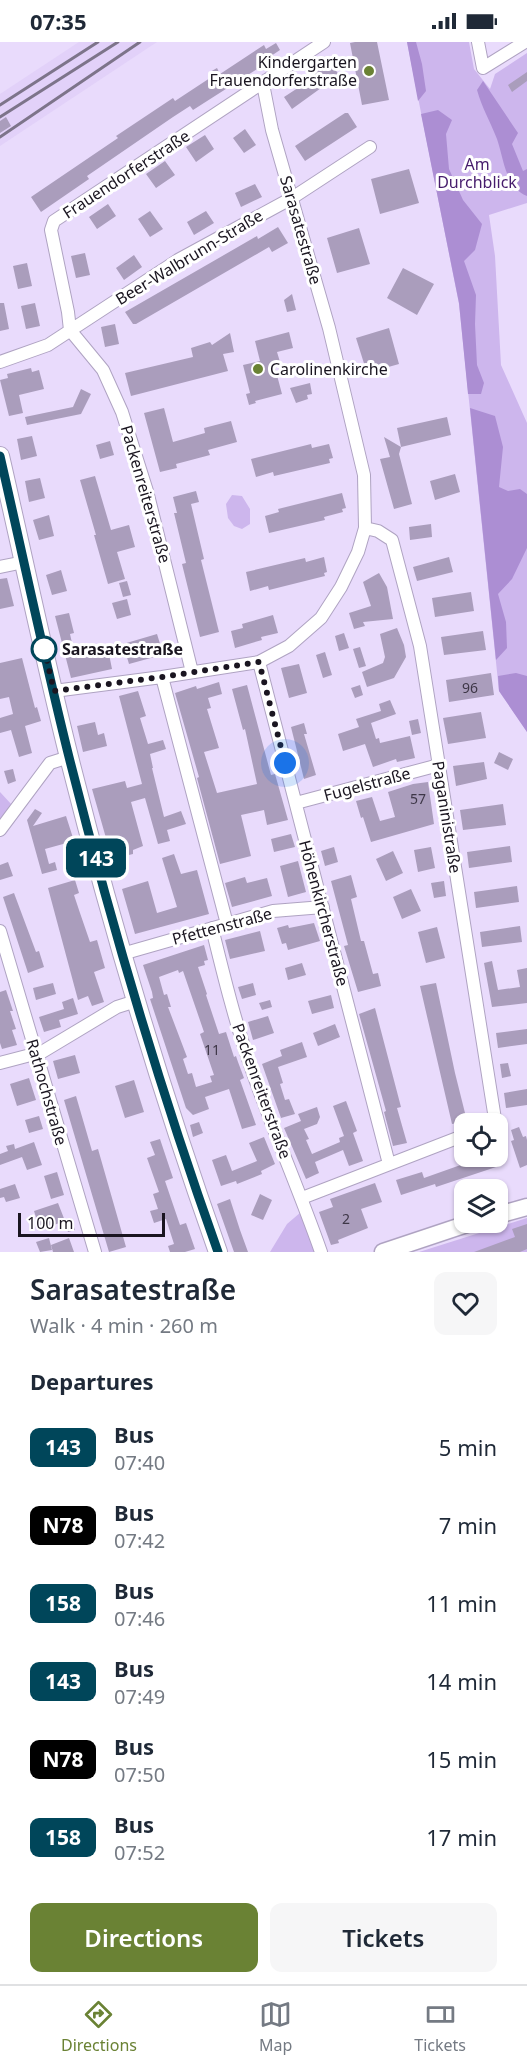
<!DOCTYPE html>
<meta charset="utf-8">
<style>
body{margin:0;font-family:"Noto Sans",sans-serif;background:#f6f6f7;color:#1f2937;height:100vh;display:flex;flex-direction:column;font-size:22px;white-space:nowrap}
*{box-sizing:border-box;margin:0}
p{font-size:20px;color:#747a83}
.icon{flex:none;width:33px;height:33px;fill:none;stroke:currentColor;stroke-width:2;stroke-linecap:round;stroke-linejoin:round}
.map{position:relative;height:1210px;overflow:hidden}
.sheet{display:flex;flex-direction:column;background:#fff;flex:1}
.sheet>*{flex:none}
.badge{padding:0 12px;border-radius:9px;font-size:21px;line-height:39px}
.fabs{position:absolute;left:454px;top:1071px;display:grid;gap:12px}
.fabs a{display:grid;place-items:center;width:54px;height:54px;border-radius:12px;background:#fff;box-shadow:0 2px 4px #0004;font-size:30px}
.scale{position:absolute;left:18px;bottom:15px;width:147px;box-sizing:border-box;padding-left:6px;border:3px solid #1a1520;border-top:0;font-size:16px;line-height:21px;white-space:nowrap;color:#1a1520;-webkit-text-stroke:4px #fff;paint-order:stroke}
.you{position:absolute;width:30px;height:30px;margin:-15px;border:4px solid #fff;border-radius:50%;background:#1a73e8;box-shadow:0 0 0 9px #1a73e833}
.map>.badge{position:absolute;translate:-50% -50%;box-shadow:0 0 0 3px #fff}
h2{padding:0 30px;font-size:22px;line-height:54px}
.round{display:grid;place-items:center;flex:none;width:63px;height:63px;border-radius:12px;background:#f6f6f7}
.overview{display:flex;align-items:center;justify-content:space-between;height:102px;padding:0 30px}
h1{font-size:28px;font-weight:600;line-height:45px}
.primary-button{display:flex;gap:12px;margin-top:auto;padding:12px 30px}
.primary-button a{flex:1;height:69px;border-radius:12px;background:#6a8234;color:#fff;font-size:24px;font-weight:600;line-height:69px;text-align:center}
.primary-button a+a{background:#f6f6f7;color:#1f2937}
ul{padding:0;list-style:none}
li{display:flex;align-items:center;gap:18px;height:78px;padding:0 30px}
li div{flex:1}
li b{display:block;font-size:22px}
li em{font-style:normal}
li .badge{min-width:66px;font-weight:700;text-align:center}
.status{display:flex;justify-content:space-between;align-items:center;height:42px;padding:0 30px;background:#fff;direction:ltr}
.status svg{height:16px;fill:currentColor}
.tab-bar{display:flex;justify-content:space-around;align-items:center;height:84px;border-top:2px solid #e0e1e3;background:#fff;font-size:16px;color:#747a83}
.tab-bar a{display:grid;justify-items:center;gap:3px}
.tab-bar .on{color:#6a8234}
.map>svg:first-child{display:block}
</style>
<div class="status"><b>07:35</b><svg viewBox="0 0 49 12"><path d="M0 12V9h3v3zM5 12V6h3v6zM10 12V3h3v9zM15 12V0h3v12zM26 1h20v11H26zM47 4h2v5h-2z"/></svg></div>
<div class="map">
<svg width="527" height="1210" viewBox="0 0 527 1210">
<rect width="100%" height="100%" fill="#e9dbfc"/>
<path fill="#e2d1f9" d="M79,0H157L0,104V52Z"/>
<path fill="#cdb6ed" d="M407,0H469L474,27L490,47L495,32L527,11V161L489,173L495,214L501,323L527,381V690L499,649L459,262Z
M232,453L242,454L250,467V482L242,487L234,484L228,476L226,462Z
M0,750L12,763L0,781Z
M301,1170L315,1210H270L287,1182Z
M527,1176V1210H419Z"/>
<path fill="#ac8ed3" d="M407,0H416L422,22L426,49L418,59Z
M483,39L518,91L512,102L523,129L527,127V154C505,145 504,117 497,97C490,79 482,66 477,48Z
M438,68L452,78L446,92L449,127L463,158L482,182L475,208L464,219L476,253L475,282L477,323L484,341L481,352H468L459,261L421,72Z
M470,366L495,374L503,405L499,445L508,449L520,447L527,452V506L512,537L498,552L506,580L507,606L496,618Z
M516,631L527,634V690L499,649L498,634Z"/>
<path fill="#aa9dbc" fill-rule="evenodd" d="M355,0H377L389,58L362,63L350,1Z
M276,1L280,8L271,14L273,17L193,68L190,64L173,75L87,134L89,137L41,170L31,155L118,96L116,94L173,56L175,59L213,34L210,30L217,26L220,32L264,3L266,7Z
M330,20L339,33L292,67L284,55L307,40L305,37Z
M527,30V39L512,50L508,43Z
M345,71H348L357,85L305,119L295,104Z
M6,75L11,84L0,91V79Z
M245,87L256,103L244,111L233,96Z
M205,93L214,107L196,120L186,105Z
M165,119L175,133L156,146L146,132Z
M409,127L419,161L380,172L371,137Z
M255,142L262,155L241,165L235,151Z
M108,162L116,174L97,187L89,175Z
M150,169L163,187L150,195L138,177Z
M206,169L214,181L194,193L187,180Z
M278,185L288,201L272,210L269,205L136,282H133L125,270L257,194L258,197Z
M359,186L370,222L337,231L327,196Z
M85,211L90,233L76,236L71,214Z
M134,213L142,225L124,238L116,226Z
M27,221L32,244L18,247L13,224Z
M403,226L434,242L417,273L387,256Z
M292,252L296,268L287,270L284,258Z
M0,261H4L9,287L0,289Z
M35,261L40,284L26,287L21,264Z
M115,282L119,302L105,305L101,285Z
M389,286L399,322L367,331L356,296Z
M289,290L293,306L277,310L280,320L274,322L282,352L255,359L256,361L249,363L246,352L250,351L243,323L260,319L255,299Z
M230,291L234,310L223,312L228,329L131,354L125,331L193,315L191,306L210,300L212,303Z
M31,326L32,330L39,328L44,347L19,353L23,371L9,374L0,338L8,336L7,332Z
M310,341L312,352L307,353L308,357L296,361L290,346Z
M81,347L91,352L81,372L27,383L25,375L73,365Z
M164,366L173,400L205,391L204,386L231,379L237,400L208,408L210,413L176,422L177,426L160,430L144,371Z
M447,375L451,393L401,405L397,386Z
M32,394L37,414L21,418L17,397Z
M384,395L401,405L399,412L412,462L394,467L380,417L390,415Z
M110,399L114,413L100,417L96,403Z
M311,402L312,406L329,402L333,416L329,417L330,421L274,434L273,430L256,435L251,417Z
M455,432L460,450L435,458L430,439Z
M95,434L111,488L129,483L135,505L117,510L125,537L108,542L94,493H96L80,438Z
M40,436L45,456L29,460L25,439Z
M196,449L199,460L191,462L204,517L201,518L219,590L200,595L182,522L186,521L174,471H177L173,455Z
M342,451L346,466L342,467L343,470L324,475L325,478L269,491L265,474L279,470L278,467Z
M49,473L54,494L39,498L33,478Z
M431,482L432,495L410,498L409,485Z
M324,515L327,530L324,531L325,534L269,548L268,544L250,549L246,530L305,516L306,520Z
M449,515L453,530L417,539L413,525Z
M61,528L67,549L52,553L46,533Z
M379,531L387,545L393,577L363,580L365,584L354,587L349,571L371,564L363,540Z
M7,536L14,564L0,567V537Z
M127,539L131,553L123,555L119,541Z
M471,550L474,569L435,575L432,556Z
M127,557L131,573L117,577L112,561Z
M69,571L74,591L70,592L74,610H77L79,614L108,607L112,627L71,636L55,574Z
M273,573L278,591L261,595L262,598L235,606L231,589L243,586L242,582Z
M397,586L404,603L406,615L394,636L367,645L362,630L383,621L385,615L380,592Z
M483,589L486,608L444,613L441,595Z
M344,591L349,606L339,609L335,594Z
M157,592L161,605L156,606L158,614L129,622L123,602Z
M360,605L366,624L359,626L353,607Z
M325,610L332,633L323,636L316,613Z
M22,616L35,666L37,665L41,679L25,684L32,711L19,715L11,688L0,691V676L13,672L9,655L0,657V621Z
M299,622L307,651L289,656L281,626Z
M491,631L494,653L449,660L446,638Z
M219,640L222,652L208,656L211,666L207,667L219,706L204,710L217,751L257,742L245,687L243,688L232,647L247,643L271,733L275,732L288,778L267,783L264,768L241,773L251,814L220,822L197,736L199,735L175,651L196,644L197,647Z
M360,643L363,653L355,656L351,646Z
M138,649L146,674L140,676L148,702L163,698L166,707L150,712L153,726H152L164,775L181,769L186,782L167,788L170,799L158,802L145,756L131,760L143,804L133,808V812L112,817L92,747L125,739L127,746L142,742L119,654Z
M390,658L396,672L371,681L376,697L379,696L380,701L410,694L415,716L397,720L396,717L373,725L365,702L343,709L338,692L359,685L356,677L381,669L379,662Z
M481,670L486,696L448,702L443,676Z
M418,677L421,691L412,693L409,679Z
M95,680L98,693L104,691L107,704L83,710L77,684Z
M304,681L307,692H304L316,733L304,737L291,685Z
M499,710L513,717L508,728L494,721Z
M484,720L487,737L456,744L453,724Z
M13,727L16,739L8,742L4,729Z
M428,740L434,782L371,800L363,775L361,776L356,759L372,755L380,779L395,775L388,750L413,742Z
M503,762L506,783L463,788L460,768Z
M35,767L42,771L33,784L66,774L74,799L45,807L49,822L55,820L57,828L42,832L27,778Z
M291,792L295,805L274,810L271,797Z
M510,804L512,820L469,826L467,810Z
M334,805L338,820L325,824L321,809Z
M431,805L435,826L418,830L414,808Z
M393,809L403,831L386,839L376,817Z
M174,812L181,832L197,828L209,872L135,892L122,847L148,839L157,871L177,865L162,816Z
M298,819L306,850L288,855L280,824Z
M8,820L13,834L0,838V823Z
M351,833L357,855L351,857L361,899H364L373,932L378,931L381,944L358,950L344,904L348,903L331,839Z
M245,835L247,841L267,836L272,854L232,865L225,841Z
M75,838L79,851L74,853L80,871L90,900L97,898L105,926L94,930L104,960L92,964L88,954L78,958L48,846Z
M444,839L446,854L434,856L431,841Z
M517,844L519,860L476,866L474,850Z
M411,847L421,869L402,877L393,855Z
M14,851L36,910L39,909L44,925L28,931L3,855Z
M314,881L320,899L288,908L286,901L282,902L277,886L288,883L289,886Z
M520,884L522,900L482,905L480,890Z
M437,885L445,916L426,921L418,890Z
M260,889L265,909L230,917L225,898Z
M204,903L208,918L204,919L205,923L198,925L207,952L206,953L219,992L226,990L234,1015L236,1014L238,1020L244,1036L240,1038L256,1083L242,1087L229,1047L205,1055L209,1067L193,1073L186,1066L150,957L153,956L152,950L143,923ZM178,928L179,931L183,929L204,990L200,992L214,1033L210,1034L212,1040L196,1045L192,1031L188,1032L183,1017L187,1015L168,965H171L167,952L164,953L159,935Z
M492,919L498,948L520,945L517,928L527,926V961L492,965L484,921Z
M302,921L306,933L288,938L285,926Z
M53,941L56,952L36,958L33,946Z
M253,941L256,953L242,957L238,945Z
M436,941L455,1031L467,1079L452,1082L420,944Z
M6,948L13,969H10L16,987L12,988L17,1003L2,1007L0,1001V950Z
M331,953L334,966L312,972L308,959Z
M73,956L78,972L59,978L61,985L44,990L39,975L64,967L62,960Z
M270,958L272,965L262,968L259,961Z
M375,966L401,1065L397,1066L407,1101L393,1104L384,1070L386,1069L359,972Z
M268,974L274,991L253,998L248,980Z
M335,982L340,995L318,1004L313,991Z
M527,987V1002L498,1006L496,991Z
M302,1000L307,1015L278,1025L283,1041L280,1042L285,1058L289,1057L295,1072L281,1076L262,1022L282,1014L280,1008Z
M75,1013L80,1031L58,1037L53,1019Z
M508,1021L511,1034L502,1036L500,1022Z
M29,1036L36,1058L17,1064L10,1042Z
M134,1038L144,1070L125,1076L115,1044Z
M527,1047V1063L506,1066L504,1051Z
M76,1054L92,1109L98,1107L126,1205L109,1210L64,1058Z
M346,1059L357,1089L353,1091L363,1119L349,1124L343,1108L315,1120L319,1131L306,1137L284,1086L301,1079L298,1072L317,1065L320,1075L317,1082L304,1087L309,1097L306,1098L312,1112L340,1100L339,1096L344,1094L333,1064Z
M39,1074L43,1087L29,1091L25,1078Z
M199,1080L203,1091L193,1095L190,1083Z
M519,1085L523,1095L526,1094L527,1098V1123L520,1126L511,1099L514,1098L511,1088Z
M264,1095L275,1122L261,1129L262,1132L237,1142L236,1139L221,1144L212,1118L226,1113L232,1129L257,1119L249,1101Z
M160,1097L173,1136L165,1139L180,1183L186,1181L195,1207L185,1210H170L168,1204L174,1202L166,1177L154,1181L150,1169L158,1167L153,1152L159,1150L147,1116L155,1113L150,1100Z
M34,1100L42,1123L27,1128L22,1115L0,1123V1112L8,1109L6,1104L14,1102L15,1107Z
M486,1114H496L499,1124L436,1145L435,1142L401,1153L396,1138L422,1130L424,1136Z
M57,1130L64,1153L51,1157L44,1134Z
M375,1141L382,1160L361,1167L368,1186L338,1198L339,1201L331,1203L319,1170L333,1165L330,1157Z
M15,1142L20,1156L6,1160L4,1155L0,1156V1147Z
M260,1152L272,1158L263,1178L251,1173Z
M230,1157L240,1188L248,1210H234L217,1162Z
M58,1161L65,1179L40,1188L34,1169Z
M71,1176L75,1188L68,1190L64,1179Z
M527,1182V1207L520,1210H474L515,1195L512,1187Z
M49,1196L52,1208L40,1210L36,1200Z
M69,1196L74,1210H53L51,1203Z"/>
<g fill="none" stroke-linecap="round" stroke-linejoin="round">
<defs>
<path id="street" d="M478,0L483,26L525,0
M70,288L68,270L51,188L54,179L324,0
M70,288L103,328L122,370L147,449L192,630
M0,320L48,303L178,218L292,156L370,105
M365,486L378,489L392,498L420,604L495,1077L490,1082
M0,525L24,520
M259,620L389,1122
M162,635L227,882
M54,649L162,635L259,620L289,604L321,576L341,545L358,510L365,486L364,433L329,286L272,88L263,42
M296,761L439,723
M0,788L50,721L69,715
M212,886C224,935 236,984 253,1031C274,1091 300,1150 321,1210
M0,889L95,1210
M122,912L273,869L323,865
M0,1021L42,1010L117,965L136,959
M302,1156L465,1093"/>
<path id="secondary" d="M498,1173L527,1165
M383,1210L473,1180"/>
<path id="primary" d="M0,414C23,514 44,615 69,715C111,882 160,1047 218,1210"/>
</defs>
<use href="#street" stroke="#afa3c2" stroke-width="14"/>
<use href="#secondary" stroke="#afa3c2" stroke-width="19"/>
<use href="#primary" stroke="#afa3c2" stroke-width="20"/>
<use href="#street" stroke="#fff" stroke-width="12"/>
<use href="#secondary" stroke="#fff" stroke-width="16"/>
<use href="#primary" stroke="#fff" stroke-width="18"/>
<path stroke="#7d748a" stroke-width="3" d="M0,63L98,0
M0,75L118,0
M0,95L140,0"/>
</g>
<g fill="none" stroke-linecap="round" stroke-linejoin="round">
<defs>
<path id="line" d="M0,414C23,514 44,615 69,715C111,882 160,1048 218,1210"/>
</defs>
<use href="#line" stroke="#fff" stroke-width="14"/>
<use href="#line" stroke="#00465a" stroke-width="9"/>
<path stroke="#1a1520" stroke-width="6" stroke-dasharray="0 10.8" d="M44,607L42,597L54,649L162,635L259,620L285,721"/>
</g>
<g fill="#6a8234" stroke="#fff" stroke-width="2">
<circle cx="369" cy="29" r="6"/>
<circle cx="258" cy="327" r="6"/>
</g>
<circle fill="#fff" stroke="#00465a" stroke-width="3" cx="44" cy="607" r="12"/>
<g text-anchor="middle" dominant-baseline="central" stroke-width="6" stroke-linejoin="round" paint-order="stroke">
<g font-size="14" fill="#3e3747">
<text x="470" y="645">96</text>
<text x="418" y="756">57</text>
<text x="212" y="1007">11</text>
<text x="346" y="1176">2</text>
</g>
<g font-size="16" fill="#1a1520" stroke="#fff" text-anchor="end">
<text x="357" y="20">Kindergarten<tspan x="357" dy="18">Frauendorferstraße</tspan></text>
<text x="270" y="327" text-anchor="start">Carolinenkirche</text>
</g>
<g font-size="16" fill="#461c6c" stroke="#fff">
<text x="477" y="122">Am<tspan x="477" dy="18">Durchblick</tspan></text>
</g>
<g font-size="16" fill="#1a1520" stroke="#fff">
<text transform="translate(126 132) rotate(-33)">Frauendorferstraße</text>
<text transform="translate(301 188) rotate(74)">Sarasatestraße</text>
<text transform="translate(189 215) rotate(-31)">Beer-Walbrunn-Straße</text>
<text transform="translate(146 452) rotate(74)">Packenreiterstraße</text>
<text transform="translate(367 742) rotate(-15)">Fugelstraße</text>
<text transform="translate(447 775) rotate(81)">Paganinistraße</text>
<text transform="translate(324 871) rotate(75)">Höhenkircherstraße</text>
<text transform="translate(222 884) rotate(-15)">Pfettenstraße</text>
<text transform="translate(262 1049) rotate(70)">Packenreiterstraße</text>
<text transform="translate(47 1050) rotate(74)">Rathochstraße</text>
</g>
<g font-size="16" font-weight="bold" fill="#1a1520" stroke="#fff" text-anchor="start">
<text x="62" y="607">Sarasatestraße</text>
</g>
</g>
</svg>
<div class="fabs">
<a><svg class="icon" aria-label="locate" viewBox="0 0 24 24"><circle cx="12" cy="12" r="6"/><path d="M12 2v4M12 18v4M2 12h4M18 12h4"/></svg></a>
<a><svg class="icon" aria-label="layers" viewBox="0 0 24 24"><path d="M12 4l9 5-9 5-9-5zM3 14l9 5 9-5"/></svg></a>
</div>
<div class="scale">100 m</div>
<div class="you" style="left:285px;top:721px"></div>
<b class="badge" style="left:96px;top:816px;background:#00465a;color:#fff">143</b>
</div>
<section class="sheet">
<div class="overview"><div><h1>Sarasatestraße</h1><p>Walk · 4 min · 260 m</p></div><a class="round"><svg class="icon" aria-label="heart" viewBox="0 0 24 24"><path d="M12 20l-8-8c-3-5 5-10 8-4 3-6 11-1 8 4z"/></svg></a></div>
<h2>Departures</h2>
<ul>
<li><span class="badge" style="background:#00465a;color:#fff">143</span><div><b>Bus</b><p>07:40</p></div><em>5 min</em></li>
<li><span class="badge" style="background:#000;color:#fff">N78</span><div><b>Bus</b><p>07:42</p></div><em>7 min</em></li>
<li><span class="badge" style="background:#00465a;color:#fff">158</span><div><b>Bus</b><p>07:46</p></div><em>11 min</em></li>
<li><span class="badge" style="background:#00465a;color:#fff">143</span><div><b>Bus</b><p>07:49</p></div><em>14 min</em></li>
<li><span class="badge" style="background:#000;color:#fff">N78</span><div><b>Bus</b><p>07:50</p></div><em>15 min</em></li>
<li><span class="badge" style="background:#00465a;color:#fff">158</span><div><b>Bus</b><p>07:52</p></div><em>17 min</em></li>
</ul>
<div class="primary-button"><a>Directions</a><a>Tickets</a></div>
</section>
<nav class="tab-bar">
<a class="on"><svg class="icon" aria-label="directions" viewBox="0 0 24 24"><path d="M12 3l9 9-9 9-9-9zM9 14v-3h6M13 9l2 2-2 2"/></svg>Directions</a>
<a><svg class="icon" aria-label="map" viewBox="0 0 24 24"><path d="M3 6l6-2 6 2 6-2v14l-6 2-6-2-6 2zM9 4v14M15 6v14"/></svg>Map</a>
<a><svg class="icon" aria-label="tickets" viewBox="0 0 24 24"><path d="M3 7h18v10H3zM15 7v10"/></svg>Tickets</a>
</nav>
